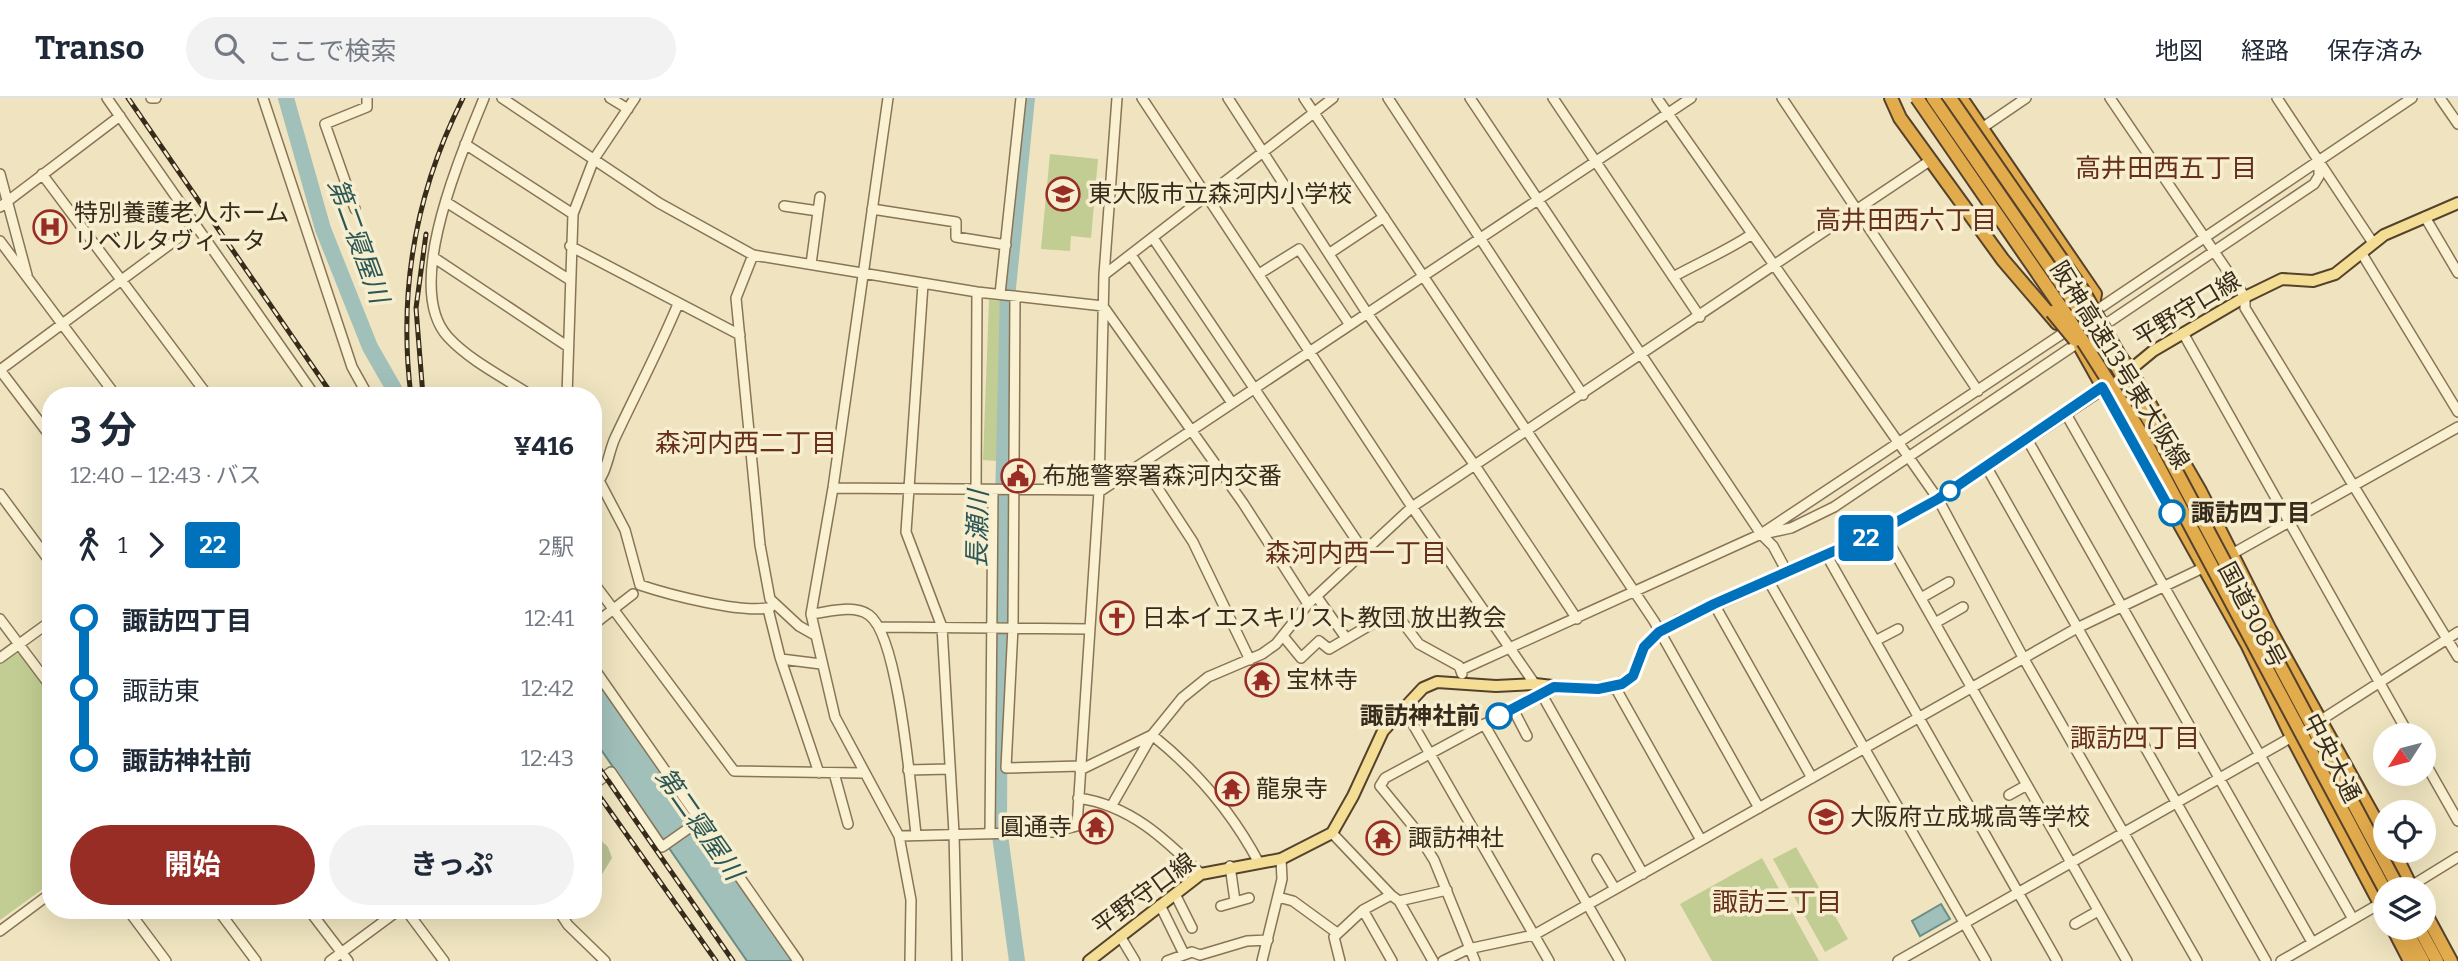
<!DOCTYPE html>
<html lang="ja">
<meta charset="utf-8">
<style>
body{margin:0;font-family:Bitter,"Noto Sans JP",serif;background:#f2f2f3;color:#1f2937;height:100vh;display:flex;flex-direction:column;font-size:26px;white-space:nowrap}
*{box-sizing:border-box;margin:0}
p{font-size:23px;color:#747a83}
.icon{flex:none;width:38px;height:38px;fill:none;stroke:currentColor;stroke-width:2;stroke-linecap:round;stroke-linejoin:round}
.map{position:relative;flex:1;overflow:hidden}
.side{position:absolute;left:42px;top:289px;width:560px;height:532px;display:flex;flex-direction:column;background:#fff;border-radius:28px;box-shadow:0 7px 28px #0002}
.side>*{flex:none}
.badge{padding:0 14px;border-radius:5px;font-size:24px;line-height:46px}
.needle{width:46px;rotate:234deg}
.fabs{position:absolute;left:2373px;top:625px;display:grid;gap:14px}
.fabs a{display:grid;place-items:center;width:63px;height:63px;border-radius:50%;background:#fff;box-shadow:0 7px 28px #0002;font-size:35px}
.map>.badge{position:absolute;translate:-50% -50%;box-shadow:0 0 0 4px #fff}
.legs{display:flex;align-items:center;gap:10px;height:77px;padding:0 28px;font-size:23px}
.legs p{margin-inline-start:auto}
.head{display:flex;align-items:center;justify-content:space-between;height:119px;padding:0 28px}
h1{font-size:38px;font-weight:700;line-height:52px}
.action{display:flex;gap:14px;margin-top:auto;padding:14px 28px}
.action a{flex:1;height:80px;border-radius:42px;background:#982d25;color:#fff;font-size:28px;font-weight:700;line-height:80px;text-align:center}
.action a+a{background:#f2f2f3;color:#1f2937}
ul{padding:0 28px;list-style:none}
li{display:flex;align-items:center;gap:24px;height:70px;font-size:26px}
li i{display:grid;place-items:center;width:10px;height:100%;margin:0 9px;background:currentColor}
li i::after{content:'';width:18px;height:18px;margin:-9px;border:5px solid;border-radius:50%;background:#fff}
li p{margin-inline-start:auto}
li:first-child i{background:linear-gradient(#0000 50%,currentColor 0)}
li:last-child i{background:linear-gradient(currentColor 50%,#0000 0)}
header{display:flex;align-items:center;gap:42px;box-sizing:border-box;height:98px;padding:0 35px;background:#fff;border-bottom:2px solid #e0e1e3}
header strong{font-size:33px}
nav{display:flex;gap:38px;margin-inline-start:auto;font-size:24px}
.search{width:490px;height:63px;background:#f2f2f3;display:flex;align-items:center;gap:18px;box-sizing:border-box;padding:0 24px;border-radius:38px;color:#747a83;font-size:26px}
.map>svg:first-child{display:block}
</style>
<header>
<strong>Transo</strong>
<div class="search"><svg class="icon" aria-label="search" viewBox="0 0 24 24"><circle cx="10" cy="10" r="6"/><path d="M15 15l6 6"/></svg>ここで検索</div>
<nav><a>地図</a><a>経路</a><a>保存済み</a></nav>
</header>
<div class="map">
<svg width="2458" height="863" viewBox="0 0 2458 863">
<rect width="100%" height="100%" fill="#efe4bf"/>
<path fill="#c2cd93" d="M1050,56L1098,61L1091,140L1071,138L1070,153L1041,151Z
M989,202L1003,203L997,363L983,362Z
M15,555L21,556L51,597V785L0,822V566Z
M1796,749L1848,841L1825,854L1773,761Z
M1762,760L1819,863H1712L1680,806Z"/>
<path fill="#b8c193" d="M593,735L608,749L612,760L593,791Z"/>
<path fill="#a2c0ba" stroke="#698e88" stroke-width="2" d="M593,576L793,863H747L593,640Z
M1941,806L1950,821L1920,838L1912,823Z"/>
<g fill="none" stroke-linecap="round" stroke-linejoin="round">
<path stroke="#a2c0ba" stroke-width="16" d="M286,0L323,131L370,249L398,298
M1017,863L999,730L1000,533L1008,190L1027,0"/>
<defs>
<path id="minor" d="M107,0L315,298
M151,0H156
M263,0L352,269L367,296
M484,0C462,55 402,189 448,239C470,263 505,280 532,298
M502,0L659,105L753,157L977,194L1103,208L1243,405L1308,506
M610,0L628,11
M888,0L833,390L811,516L835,619L899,738L911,802L910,863
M1142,0L1412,409L1541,595L1643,776
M1228,0L1367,215L1476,369L1577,521
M1304,0L1654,523L1759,710
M1388,0L1583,297
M1470,0L1761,436L1773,448L1787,474
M1553,0L1700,219
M1657,0L1938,401L2024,561L2197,863
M1782,0L1978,293
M2110,0L2245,199V210L2458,559
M2277,0L2373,145
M2440,0L2458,26
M1982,30L2026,0
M465,46L573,116
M0,76L27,177
M42,76L208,298
M446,104L570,182
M784,108L818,113
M0,109L120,18
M355,111L325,26L367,9V0
M872,111L956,124V139L1006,147
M2425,119L2458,175
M1153,140L1365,455
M0,143L116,298
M570,148L740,237
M1330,155L1384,119
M2362,156L2458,314
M753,157L736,200L760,447L770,501L799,528L815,537
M1131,157L1232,305
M433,159L567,248
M811,166L820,99
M1259,176L1299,151L1350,227
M1104,177L1333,0
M1673,179C1700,164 1727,153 1752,136
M923,186L906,434L942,529L954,735L957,863
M1000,196L1021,0
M1015,198L1013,529L1006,670L1081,668
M2091,216L2412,0
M2183,235L2409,637
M567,298L573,116L594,61L635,0
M2066,316L2353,821
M51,339L0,272L196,127
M2027,341L2312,844
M1142,366L1193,444L1250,562
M1986,368L2266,863
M593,371L625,432L640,487
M593,389C607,378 608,355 615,340C636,295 659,252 678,206
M833,390L1102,392L1691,0
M976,392L977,194
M0,396L51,465
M1882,432L2127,863
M1763,436L1791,430L1834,409L2314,86L2319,78V63
M1827,458L2057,863
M1768,482L1986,863
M593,484L734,673L863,675
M640,487C667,496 745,517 771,509
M1317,499L1346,540
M1921,500L1949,484
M1714,506L1812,680
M768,511L780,559L819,675
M811,516C829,514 854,506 869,517C899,538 911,695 916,736
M0,521L51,589
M1935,525L1963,509
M593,527L633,496
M879,529L1089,531
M1283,538L1301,560L1319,543L1329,551L1394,513L1419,546L1459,568L1462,576
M1875,543L1898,531
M0,560L51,523
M781,561L821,566
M593,569L798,863
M1461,572L1761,436L2071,230
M1615,589L1701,742
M1403,609L1549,863
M1513,611L1527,638
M2321,622L2458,534
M1484,626L1620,863
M1152,637C1197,673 1232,714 1259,765
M2424,663L2458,723
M908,672L950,671
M1080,672L1152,637
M834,675L848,726
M593,687L611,674L662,749L699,723
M2009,697L2027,687
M1078,700C1130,707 1165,741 1201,776
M1112,707L1152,637L1182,600L1208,579L1262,556L1276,546L1308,506L1412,409L1931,62
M990,735L993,393
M1332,735L1391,797
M899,738L1053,734L1077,728L1099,393L1104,177L1117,0
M1597,761L1615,791
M1230,768L1235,803
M2411,788L2458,759
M1175,796L1192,830
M1278,799L1293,803L1337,835
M1399,803L1433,863
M1160,807L1184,856
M1221,808L1249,800
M128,812L166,863
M218,812L256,863
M309,812L348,863
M406,812L444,863
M558,812L568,827L605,863
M1363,812L1392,863
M2075,826L2098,813
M0,833L51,795
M1120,838L1135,863
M330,863L399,812
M1167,863L1192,854L1200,857L1247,843L1268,842
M1262,863L1282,781L1281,761
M1340,863L1334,839L1363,812L1391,797L1399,803L1447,792
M1443,863L1468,851L1534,837L2077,530L2232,456L2458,329
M1475,863L1434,762L1412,727L1380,688L1385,680L1546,593
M1898,863L2292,639
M2281,863L2381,805"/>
<path id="major" d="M1089,863L1201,776L1281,761L1332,735L1353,698L1383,633L1423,590L1437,584L1496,588L1535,586L1579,591L1615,589L1633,578L1644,549L1659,534L1678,523L1882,432L1938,401L2130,272L2153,253L2245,199L2282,181L2313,183L2335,176L2384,137L2458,105"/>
<path id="highway" d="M1891,0L1900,20L2003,162L2057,225
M1961,0L2095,196L2091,216
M2060,175L2093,220
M2080,248L2247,546L2292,639L2385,815
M2113,249L2130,272L2200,393L2270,532L2385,739
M2393,752L2412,791
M2424,813L2451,863
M2393,830L2410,863
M2405,830L2423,863
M2419,830L2437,863"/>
</defs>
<use href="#minor" stroke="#887457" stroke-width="12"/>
<use href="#major" stroke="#55422c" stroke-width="14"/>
<use href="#highway" stroke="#55422c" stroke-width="16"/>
<use href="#minor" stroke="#faf1d2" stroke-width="9"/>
<use href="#major" stroke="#f4dd95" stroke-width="10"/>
<use href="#highway" stroke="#e2ab4c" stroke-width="12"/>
<defs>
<path id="rail" d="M128,0L333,298
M411,298C398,194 416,93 463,0
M423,298L416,210L426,136
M593,661L733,863
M593,689L716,863"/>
</defs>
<use href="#rail" stroke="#372b1c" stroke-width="5"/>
<use href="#rail" stroke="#f6eecf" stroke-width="2.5" stroke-dasharray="8" stroke-linecap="butt"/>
<defs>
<path id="highway-bridge" d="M1917,0L2065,215L2138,330L2385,792
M1933,0L2106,251L2150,324L2399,791
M1950,0L2082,191L2119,257
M2052,214L2075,242"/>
</defs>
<use href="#highway-bridge" stroke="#55422c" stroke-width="16" stroke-linecap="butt"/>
<use href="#highway-bridge" stroke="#e2ab4c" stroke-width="12"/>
</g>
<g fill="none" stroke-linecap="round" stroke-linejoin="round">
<defs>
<path id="line-1" d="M1499,618L1554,589L1598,591L1622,586L1633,578L1644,549L1659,534L1714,506L1882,432L1938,401L2102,289L2172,415"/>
</defs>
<use href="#line-1" stroke="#fff" stroke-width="16"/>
<use href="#line-1" stroke="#0072bc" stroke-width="10"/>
</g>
<defs>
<symbol id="school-ring" viewBox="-11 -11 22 22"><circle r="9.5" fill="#f6eecf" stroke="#982d25" stroke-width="1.5"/><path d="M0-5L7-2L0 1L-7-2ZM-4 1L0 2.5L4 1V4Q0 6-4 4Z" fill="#982d25"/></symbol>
<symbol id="hospital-ring" viewBox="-11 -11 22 22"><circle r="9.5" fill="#f6eecf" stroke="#982d25" stroke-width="1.5"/><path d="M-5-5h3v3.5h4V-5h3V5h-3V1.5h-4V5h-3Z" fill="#982d25"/></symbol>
<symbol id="civic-ring" viewBox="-11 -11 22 22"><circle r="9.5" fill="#f6eecf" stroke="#982d25" stroke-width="1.5"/><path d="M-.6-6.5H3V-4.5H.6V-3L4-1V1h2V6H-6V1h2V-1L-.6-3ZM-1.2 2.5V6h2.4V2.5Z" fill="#982d25"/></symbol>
<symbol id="church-ring" viewBox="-11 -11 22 22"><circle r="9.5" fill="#f6eecf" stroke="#982d25" stroke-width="1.5"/><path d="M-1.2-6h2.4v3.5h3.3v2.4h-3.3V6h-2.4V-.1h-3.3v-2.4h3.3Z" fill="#982d25"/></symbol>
<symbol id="temple-ring" viewBox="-11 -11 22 22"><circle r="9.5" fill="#f6eecf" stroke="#982d25" stroke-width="1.5"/><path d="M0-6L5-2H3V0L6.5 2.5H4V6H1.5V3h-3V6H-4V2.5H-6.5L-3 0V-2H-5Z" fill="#982d25"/></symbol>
</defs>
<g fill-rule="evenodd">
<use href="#school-ring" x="1044" y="77" width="38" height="38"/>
<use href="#hospital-ring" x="31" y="110" width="38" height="38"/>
<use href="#civic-ring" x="999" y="359" width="38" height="38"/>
<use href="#church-ring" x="1098" y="501" width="38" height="38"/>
<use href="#temple-ring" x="1243" y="563" width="38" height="38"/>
<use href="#temple-ring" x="1213" y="672" width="38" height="38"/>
<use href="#school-ring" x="1807" y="700" width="38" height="38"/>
<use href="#temple-ring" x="1077" y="710" width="38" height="38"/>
<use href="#temple-ring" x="1364" y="721" width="38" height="38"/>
</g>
<g fill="#fff" stroke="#0072bc" stroke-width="3.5">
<circle cx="1950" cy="393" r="9"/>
<circle cx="2172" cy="415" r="12"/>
<circle cx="1499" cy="618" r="12"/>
</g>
<g text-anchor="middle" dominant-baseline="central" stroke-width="7" stroke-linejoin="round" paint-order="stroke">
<g font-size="24" fill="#372b1c" stroke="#f6eecf" text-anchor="start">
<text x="1088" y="96">東大阪市立森河内小学校</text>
<text x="74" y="115">特別養護老人ホーム<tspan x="74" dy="28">リベルタヴィータ</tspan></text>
<text x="1042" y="378">布施警察署森河内交番</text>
<text x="1142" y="520">日本イエスキリスト教団 放出教会</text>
<text x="1286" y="582">宝林寺</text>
<text x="1256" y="691">龍泉寺</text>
<text x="1850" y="719">大阪府立成城高等学校</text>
<text x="1072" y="729" text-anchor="end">圓通寺</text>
<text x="1408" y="740">諏訪神社</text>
</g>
<g font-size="24" fill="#372b1c" stroke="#f6eecf">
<text transform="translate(2187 211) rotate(-31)">平野守口線</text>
<text transform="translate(2120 267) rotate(58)">阪神高速13号東大阪線</text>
<text transform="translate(2252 517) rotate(62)">国道308号</text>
<text transform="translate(2332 660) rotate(63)">中央大通</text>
<text transform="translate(1144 796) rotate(-36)">平野守口線</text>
</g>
<g font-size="24" font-weight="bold" fill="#372b1c" stroke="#f6eecf" text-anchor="start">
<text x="2191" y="415">諏訪四丁目</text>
<text x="1480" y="618" text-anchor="end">諏訪神社前</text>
</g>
<g font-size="26" fill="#652f1a" stroke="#f6eecf">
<text x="2166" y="70">高井田西五丁目</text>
<text x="1906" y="122">高井田西六丁目</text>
<text x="746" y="345">森河内西二丁目</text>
<text x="1356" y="455">森河内西一丁目</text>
<text x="2135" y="640">諏訪四丁目</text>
<text x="1777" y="804">諏訪三丁目</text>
</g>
<g font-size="26" font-style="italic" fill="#2b5757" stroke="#f6eecf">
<text transform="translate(358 143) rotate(70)">第二寝屋川</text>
<text transform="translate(978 431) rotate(-89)">長瀬川</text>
<text transform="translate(699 726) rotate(55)">第二寝屋川</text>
</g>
</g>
</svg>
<div class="fabs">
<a><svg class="needle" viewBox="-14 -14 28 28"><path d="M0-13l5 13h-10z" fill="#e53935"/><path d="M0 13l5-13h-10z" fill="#747a83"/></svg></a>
<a><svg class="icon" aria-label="locate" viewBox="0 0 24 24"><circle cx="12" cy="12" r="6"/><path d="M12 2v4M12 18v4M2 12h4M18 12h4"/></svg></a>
<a><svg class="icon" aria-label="layers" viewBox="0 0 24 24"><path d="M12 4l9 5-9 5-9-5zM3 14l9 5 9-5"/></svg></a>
</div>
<b class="badge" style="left:1866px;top:440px;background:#0072bc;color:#fff">22</b>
<section class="side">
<div class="head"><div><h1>3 分</h1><p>12:40 – 12:43 · バス</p></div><b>¥416</b></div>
<div class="legs"><svg class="icon" aria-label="walk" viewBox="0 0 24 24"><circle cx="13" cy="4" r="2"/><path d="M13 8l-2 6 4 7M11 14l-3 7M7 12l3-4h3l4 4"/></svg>1<svg class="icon" aria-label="forward" viewBox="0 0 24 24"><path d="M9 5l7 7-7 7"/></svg><b class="badge" style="background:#0072bc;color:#fff">22</b><p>2駅</p></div>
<ul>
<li><i style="color:#0072bc"></i><b>諏訪四丁目</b><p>12:41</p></li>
<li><i style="color:#0072bc"></i><span>諏訪東</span><p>12:42</p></li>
<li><i style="color:#0072bc"></i><b>諏訪神社前</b><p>12:43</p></li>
</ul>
<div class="action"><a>開始</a><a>きっぷ</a></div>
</section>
</div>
